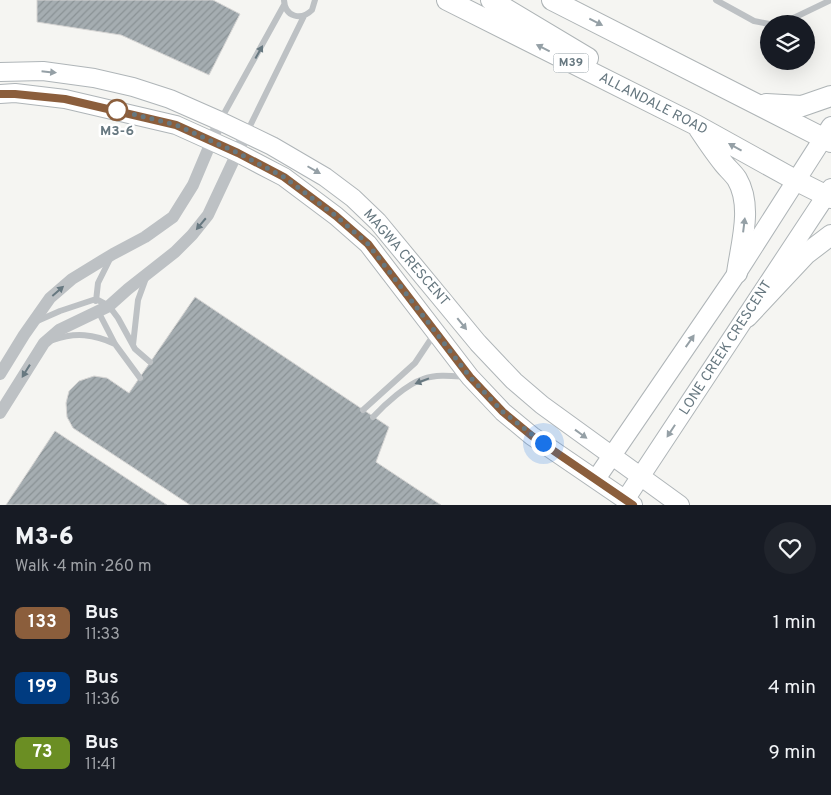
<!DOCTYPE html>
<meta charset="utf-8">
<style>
body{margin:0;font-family:Overpass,sans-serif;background:#20242c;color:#f1f3f6;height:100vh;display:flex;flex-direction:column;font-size:19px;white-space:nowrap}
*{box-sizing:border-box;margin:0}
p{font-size:16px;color:#9ea1a6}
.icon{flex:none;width:28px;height:28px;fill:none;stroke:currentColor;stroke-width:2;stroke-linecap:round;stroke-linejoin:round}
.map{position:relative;height:505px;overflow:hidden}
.sheet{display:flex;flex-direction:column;background:#171b24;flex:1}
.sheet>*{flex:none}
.badge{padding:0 10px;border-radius:8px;font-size:18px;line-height:32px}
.tools{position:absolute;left:760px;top:15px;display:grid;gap:10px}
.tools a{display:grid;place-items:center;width:55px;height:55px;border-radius:50%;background:#171b24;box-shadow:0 5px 20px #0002;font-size:25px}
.you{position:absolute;width:25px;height:25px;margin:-12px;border:4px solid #fff;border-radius:50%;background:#1a73e8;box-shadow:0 0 0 8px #1a73e833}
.map>.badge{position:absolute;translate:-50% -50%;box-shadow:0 0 0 2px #fff}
.round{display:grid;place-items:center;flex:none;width:52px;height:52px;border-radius:26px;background:#20242c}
.overview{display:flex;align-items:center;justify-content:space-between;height:85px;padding:0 15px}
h1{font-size:24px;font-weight:800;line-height:38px}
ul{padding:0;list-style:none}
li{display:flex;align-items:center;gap:15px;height:65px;padding:0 15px}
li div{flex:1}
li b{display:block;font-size:19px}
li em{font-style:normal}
li .badge{min-width:55px;font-weight:700;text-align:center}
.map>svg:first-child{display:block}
</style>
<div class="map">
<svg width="831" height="505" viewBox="0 0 831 505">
<defs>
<pattern id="building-hatch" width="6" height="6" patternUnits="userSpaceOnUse" patternTransform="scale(1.25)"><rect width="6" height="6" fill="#a5adb1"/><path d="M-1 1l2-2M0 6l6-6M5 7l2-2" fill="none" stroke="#8a9295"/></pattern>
</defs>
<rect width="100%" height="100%" fill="#f5f5f2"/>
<path fill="url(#building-hatch)" stroke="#d7d6d5" d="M37,0H213L240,14L209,75L121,35L37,22Z
M195,297L389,427L376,462L441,505H190L73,428L67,417L66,403L69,391L79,381L94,376L107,378L129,393Z
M55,431L167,505H6Z"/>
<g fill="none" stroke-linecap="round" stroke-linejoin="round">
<defs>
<path id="secondary" d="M0,72L43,71L94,78L133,87L170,99L220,121L272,146L325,177L353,198L378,222L478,343L514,381L542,405L680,505
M0,94L15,93L65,99L176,125L238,153L284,177L336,216L368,244L470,377L503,412L532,436L633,505
M596,479L737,273L831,126
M625,500L831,188"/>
<path id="primary" d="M447,0L696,125L797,181L831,198
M491,0L588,58
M552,0L831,142
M766,104L802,106L831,96
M699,129C707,141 715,153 724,164C728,169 733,173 737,179C753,206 741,244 737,273
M747,317L806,254L831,235"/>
</defs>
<use href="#secondary" stroke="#afb5b8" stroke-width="20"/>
<use href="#primary" stroke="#aeb4b6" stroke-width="22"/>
<path stroke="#bdc1c4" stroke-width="6" d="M284,0C285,17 301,21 312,10L315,0
M716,0L754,21L769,24
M781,24L831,0
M221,119L284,5
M247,132L304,16
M96,301L98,283L110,259
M98,311L115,344L140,378
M35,322L60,311L96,299L109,306L118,318L135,349L150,362
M53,340C75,332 94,334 115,344
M133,345L138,300L146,278
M363,410L415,363L435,333
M373,417C385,404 407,384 423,379C437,374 452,376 466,377"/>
<path stroke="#bdc1c4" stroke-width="12" d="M0,374L24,335L50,298L72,279L113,254L145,237L173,217L193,185L220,121
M0,413L44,343L59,330L109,306L128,289L175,252L192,235L208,215L246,134"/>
<use href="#secondary" stroke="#fff" stroke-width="18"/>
<use href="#primary" stroke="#fff" stroke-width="20"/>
</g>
<defs><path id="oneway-solid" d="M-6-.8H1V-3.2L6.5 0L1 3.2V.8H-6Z" transform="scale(1.25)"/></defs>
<g fill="#95a0a6">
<use href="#oneway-solid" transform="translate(596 22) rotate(27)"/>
<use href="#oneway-solid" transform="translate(543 48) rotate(-153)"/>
<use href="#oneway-solid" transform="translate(49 72) rotate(6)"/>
<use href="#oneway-solid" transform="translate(735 147) rotate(-151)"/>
<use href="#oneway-solid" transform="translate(314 170) rotate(30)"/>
<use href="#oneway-solid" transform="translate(744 225) rotate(-83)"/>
<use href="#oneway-solid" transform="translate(462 324) rotate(51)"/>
<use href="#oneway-solid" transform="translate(690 341) rotate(-55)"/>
<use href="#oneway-solid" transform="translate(671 431) rotate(123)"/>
<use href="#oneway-solid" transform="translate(581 434) rotate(36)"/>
</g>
<g fill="#677880">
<use href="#oneway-solid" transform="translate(259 52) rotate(-61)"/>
<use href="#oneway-solid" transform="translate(201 224) rotate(130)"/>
<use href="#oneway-solid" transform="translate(58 291) rotate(-41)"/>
<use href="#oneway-solid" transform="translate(26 371) rotate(122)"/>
<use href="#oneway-solid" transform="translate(422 381) rotate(159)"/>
</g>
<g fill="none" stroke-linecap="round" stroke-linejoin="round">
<defs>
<path id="line" d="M0,94H15L65,99L176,125L238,153L284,177L336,216L368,244L470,377L503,412L532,436L633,505"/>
</defs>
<use href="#line" stroke="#fff" stroke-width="11"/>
<use href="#line" stroke="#8b5e3c" stroke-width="8"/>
<path stroke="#677880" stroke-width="5" stroke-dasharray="0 9" d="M117,110L176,125L238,153L284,177L336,216L368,244L470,377L503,412L543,443"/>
</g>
<circle fill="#fff" stroke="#8b5e3c" stroke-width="2.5" cx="117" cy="110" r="10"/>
<g text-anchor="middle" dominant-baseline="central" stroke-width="5" stroke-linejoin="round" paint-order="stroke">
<rect fill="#fff" stroke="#95a0a6" stroke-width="1" x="553.5" y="53.5" width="35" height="19" rx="4"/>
<g font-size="12" font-weight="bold" fill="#677880">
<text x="571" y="63">M39</text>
</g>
<g font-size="14" fill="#677880" stroke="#fff">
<text transform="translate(653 104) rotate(27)">ALLANDALE ROAD</text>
<text transform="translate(406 258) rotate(49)">MAGWA CRESCENT</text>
<text transform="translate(726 348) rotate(-57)">LONE CREEK CRESCENT</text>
</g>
<g font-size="14" font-weight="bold" fill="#677880" stroke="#fff">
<text x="117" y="131">M3-6</text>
</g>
</g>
</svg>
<div class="tools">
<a><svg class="icon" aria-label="layers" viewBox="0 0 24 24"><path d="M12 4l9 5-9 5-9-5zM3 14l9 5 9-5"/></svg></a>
</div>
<div class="you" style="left:543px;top:443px"></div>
</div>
<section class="sheet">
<div class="overview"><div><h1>M3-6</h1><p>Walk · 4 min · 260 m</p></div><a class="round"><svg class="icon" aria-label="heart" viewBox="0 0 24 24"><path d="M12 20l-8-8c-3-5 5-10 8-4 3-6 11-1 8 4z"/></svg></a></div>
<ul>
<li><span class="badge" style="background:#8b5e3c;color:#fff">133</span><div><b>Bus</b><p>11:33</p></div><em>1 min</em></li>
<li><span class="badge" style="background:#003b80;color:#fff">199</span><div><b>Bus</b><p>11:36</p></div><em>4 min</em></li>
<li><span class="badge" style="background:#6b8e23;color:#fff">73</span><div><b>Bus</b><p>11:41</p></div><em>9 min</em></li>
</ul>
</section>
